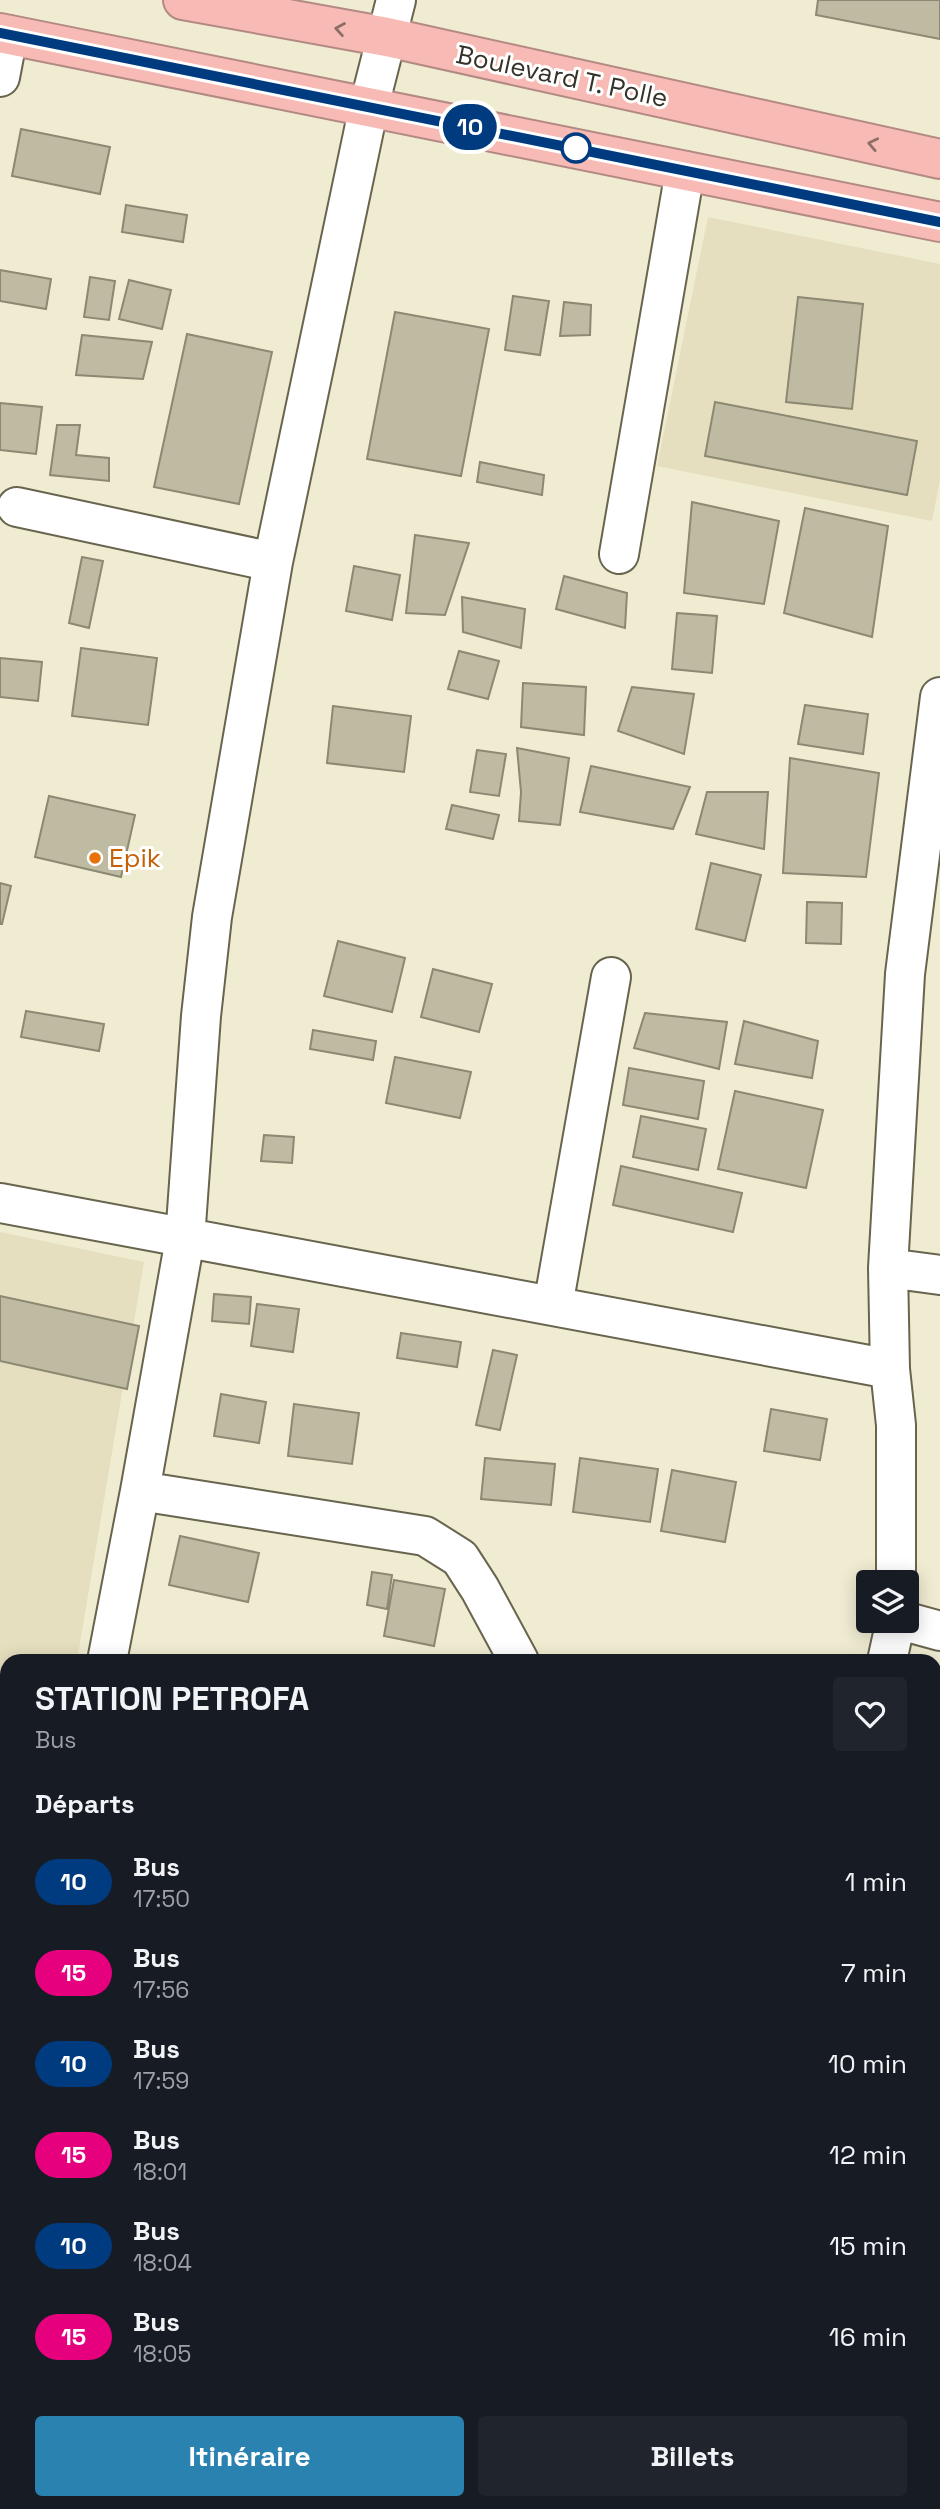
<!DOCTYPE html>
<html lang="fr">
<meta charset="utf-8">
<style>
body{margin:0;font-family:"Space Grotesk",sans-serif;background:#20242c;color:#f1f3f6;height:100vh;display:flex;flex-direction:column;font-size:26px;white-space:nowrap}
*{box-sizing:border-box;margin:0}
p{font-size:23px;color:#9ea1a6}
.icon{flex:none;width:38px;height:38px;fill:none;stroke:currentColor;stroke-width:2;stroke-linecap:round;stroke-linejoin:round}
.map{position:relative;flex:1;overflow:hidden}
.panel{position:absolute;left:0px;top:1654px;width:942px;height:856px;display:flex;flex-direction:column;background:#171b24;border-radius:21px 21px 0 0;box-shadow:0 4px 18px #0003}
.panel>*{flex:none}
.badge{padding:0 14px;border-radius:23px;font-size:24px;line-height:46px}
.controls{position:absolute;left:856px;top:1570px;display:grid;gap:14px}
.controls a{display:grid;place-items:center;width:63px;height:63px;border-radius:7px;background:#171b24;box-shadow:0 4px 18px #0003;font-size:35px}
.map>.badge{position:absolute;translate:-50% -50%;box-shadow:0 0 0 4px #fff}
h2{padding:0 35px;font-size:26px;line-height:63px}
.round{display:grid;place-items:center;flex:none;width:74px;height:74px;border-radius:7px;background:#20242c}
.head{display:flex;align-items:center;justify-content:space-between;height:119px;padding:0 35px}
h1{font-size:33px;font-weight:700;line-height:52px}
.action{display:flex;gap:14px;margin-top:auto;padding:14px 35px}
.action a{flex:1;height:80px;border-radius:7px;background:#2982b0;color:#fff;font-size:28px;font-weight:700;line-height:80px;text-align:center}
.action a+a{background:#20242c;color:#f1f3f6}
ul{padding:0;list-style:none}
li{display:flex;align-items:center;gap:21px;height:91px;padding:0 35px}
li div{flex:1}
li b{display:block;font-size:26px}
li em{font-style:normal}
li .badge{min-width:77px;font-weight:700;text-align:center}
.map>svg:first-child{display:block}
</style>
<div class="map">
<svg width="940" height="2509" viewBox="0 0 940 2509">
<rect width="100%" height="100%" fill="#f0ecd2"/>
<path fill="#e5dfbf" d="M708,217L940,264V480L932,521L657,466Z
M0,1232L144,1262L77,1661H7V1833L0,1832Z"/>
<path fill="#bfbaa2" stroke="#8c8871" stroke-width="2" d="M818,0H940V39L816,15Z
M21,129L110,147L100,194L12,176Z
M126,205L187,215L183,242L122,232Z
M0,270L51,279L46,309L0,301Z
M90,277L115,281L109,320L84,317Z
M129,280L171,290L162,329L119,319Z
M513,296L549,301L540,355L505,350Z
M798,297L863,304L852,409L786,402Z
M564,302L591,305L590,335L560,336Z
M395,312L489,329L461,476L367,459Z
M187,334L272,352L239,504L154,487Z
M82,335L152,342L143,379L76,375Z
M715,402L917,441L907,495L705,456Z
M0,403L42,407L36,454L0,450Z
M57,425H80L76,455L109,458V481L50,475Z
M480,462L544,475L542,495L477,482Z
M692,502L779,521L764,604L684,593Z
M805,508L888,526L872,637L784,613Z
M415,535L469,543L445,615L406,613Z
M82,557L103,561L89,628L69,623Z
M354,566L400,575L392,620L346,611Z
M564,576L627,593L625,628L556,609Z
M462,597L525,609L521,648L463,632Z
M677,613L717,616L712,673L672,669Z
M81,648L157,658L148,725L72,716Z
M459,651L499,661L488,699L448,689Z
M0,658L42,662L38,701L0,697Z
M523,683L586,687L584,735L521,727Z
M632,687L694,694L684,754L618,731Z
M805,705L868,714L863,754L798,744Z
M333,706L411,716L404,772L327,763Z
M517,748L569,758L560,825L519,821L521,792Z
M477,750L506,754L499,796L470,792Z
M790,758L879,773L866,877L783,873Z
M591,766L690,787L673,829L580,812Z
M707,792H768L764,849L696,834Z
M49,796L135,815L121,877L35,857Z
M452,805L499,815L493,839L446,829Z
M711,863L761,875L745,941L696,929Z
M0,883L11,886L2,924H0Z
M807,902L842,903L841,944L806,943Z
M338,941L405,958L392,1012L324,996Z
M433,969L492,984L479,1032L421,1017Z
M26,1011L104,1024L99,1051L21,1037Z
M645,1013L727,1022L719,1069L634,1048Z
M744,1021L818,1041L812,1078L735,1064Z
M313,1030L376,1041L373,1060L310,1049Z
M395,1057L471,1072L460,1118L386,1103Z
M629,1068L704,1081L698,1119L623,1105Z
M735,1091L823,1110L806,1188L718,1169Z
M641,1116L706,1129L698,1170L633,1157Z
M264,1135L294,1137L292,1163L261,1161Z
M621,1166L742,1193L733,1232L613,1205Z
M214,1294L251,1297L249,1324L212,1321Z
M0,1296L139,1326L127,1389L0,1361Z
M257,1304L299,1309L293,1352L251,1346Z
M401,1333L461,1342L457,1367L397,1358Z
M493,1350L517,1355L500,1430L476,1425Z
M221,1394L266,1402L259,1443L214,1436Z
M294,1404L359,1413L352,1464L288,1456Z
M771,1409L827,1419L820,1460L764,1451Z
M485,1458L555,1464L551,1505L481,1499Z
M580,1458L658,1469L650,1522L573,1512Z
M672,1470L736,1482L725,1542L661,1531Z
M180,1536L259,1553L248,1602L169,1585Z
M372,1572L392,1575L387,1609L367,1605Z
M394,1580L445,1589L434,1646L384,1636Z
M0,1757L7,1758V1820L0,1818Z
M939,2180H940V2225L934,2224Z
M934,2252L940,2253V2305H934Z
M5,2415L7,2416V2455L0,2454V2438Z
M934,2419H940V2470L934,2469Z
M217,2502H256L255,2509H216Z
M389,2502H441L449,2504L448,2509H388Z
M551,2502H570L578,2504L577,2509H549Z
M771,2502H824L853,2509H770Z"/>
<g fill="none" stroke-linecap="round" stroke-linejoin="round">
<defs>
<path id="minor" d="M0,77L8,35
M17,507L273,562
M619,554L685,171
M0,1203L890,1369
M888,1268L940,1275
M553,1306L611,977
M140,1491L425,1536L460,1558L480,1589L519,1661
M896,1582V1425L890,1369L888,1268L905,974L940,697
M900,1620L940,1631
M107,1661L140,1491L185,1239L201,1016L212,917L273,562L369,106L396,0
M887,1661L896,1620
M0,1854L7,1855
M0,2112L7,2113
M0,2175L7,2141
M0,2249L7,2250
M709,2509L710,2502"/>
<path id="highway" d="M183,0L387,37L940,159
M0,33L940,222"/>
</defs>
<use href="#minor" stroke="#68644e" stroke-width="42"/>
<use href="#highway" stroke="#b38a83" stroke-width="42"/>
<use href="#minor" stroke="#fff" stroke-width="38"/>
<use href="#highway" stroke="#f7bab4" stroke-width="38"/>
</g>
<defs><path id="oneway-chevron" d="M-2-3.5L2.5 0L-2 3.5" fill="none" stroke-width="1.6" stroke-linecap="round" stroke-linejoin="round" transform="scale(1.75)"/></defs>
<g stroke="#8c6f67">
<use href="#oneway-chevron" transform="translate(340 29) rotate(-170)"/>
<use href="#oneway-chevron" transform="translate(873 144) rotate(-168)"/>
</g>
<g fill="none" stroke-linecap="round" stroke-linejoin="round">
<defs>
<path id="line" d="M0,33L940,222"/>
</defs>
<use href="#line" stroke="#fff" stroke-width="16"/>
<use href="#line" stroke="#003b80" stroke-width="10"/>
</g>
<circle fill="#fff" stroke="#003b80" stroke-width="3.5" cx="576" cy="148" r="14"/>
<circle fill="#e8710a" stroke="#fff" stroke-width="2.5" cx="95" cy="858" r="7"/>
<g text-anchor="middle" dominant-baseline="central" stroke-width="6" stroke-linejoin="round" paint-order="stroke">
<g font-size="26" fill="#343228" stroke="#fff">
<text transform="translate(562 76) rotate(12)">Boulevard T. Polle</text>
</g>
<g font-size="26" fill="#c56008" stroke="#fff" text-anchor="start">
<text x="109" y="858">Epik</text>
</g>
</g>
</svg>
<div class="controls">
<a><svg class="icon" aria-label="layers" viewBox="0 0 24 24"><path d="M12 4l9 5-9 5-9-5zM3 14l9 5 9-5"/></svg></a>
</div>
<b class="badge" style="left:470px;top:127px;background:#003b80;color:#fff">10</b>
<section class="panel">
<div class="head"><div><h1>STATION PETROFA</h1><p>Bus</p></div><a class="round"><svg class="icon" aria-label="heart" viewBox="0 0 24 24"><path d="M12 20l-8-8c-3-5 5-10 8-4 3-6 11-1 8 4z"/></svg></a></div>
<h2>Départs</h2>
<ul>
<li><span class="badge" style="background:#003b80;color:#fff">10</span><div><b>Bus</b><p>17:50</p></div><em>1 min</em></li>
<li><span class="badge" style="background:#e6007e;color:#fff">15</span><div><b>Bus</b><p>17:56</p></div><em>7 min</em></li>
<li><span class="badge" style="background:#003b80;color:#fff">10</span><div><b>Bus</b><p>17:59</p></div><em>10 min</em></li>
<li><span class="badge" style="background:#e6007e;color:#fff">15</span><div><b>Bus</b><p>18:01</p></div><em>12 min</em></li>
<li><span class="badge" style="background:#003b80;color:#fff">10</span><div><b>Bus</b><p>18:04</p></div><em>15 min</em></li>
<li><span class="badge" style="background:#e6007e;color:#fff">15</span><div><b>Bus</b><p>18:05</p></div><em>16 min</em></li>
</ul>
<div class="action"><a>Itinéraire</a><a>Billets</a></div>
</section>
</div>
